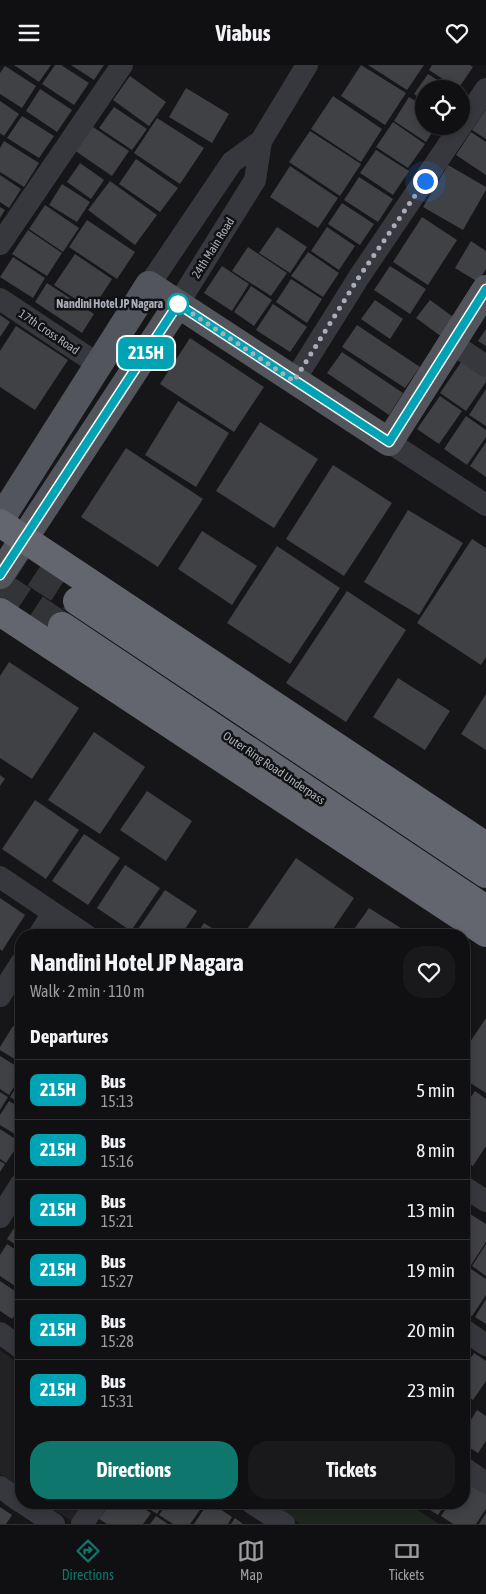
<!DOCTYPE html>
<meta charset="utf-8">
<style>
body{margin:0;font-family:"Asap Condensed",sans-serif;background:#19191b;color:#f1f3f6;height:100vh;display:flex;flex-direction:column;font-size:19px;white-space:nowrap}
*{box-sizing:border-box;margin:0}
p{font-size:16px;color:#9c9d9f}
.icon{flex:none;width:28px;height:28px;fill:none;stroke:currentColor;stroke-width:2;stroke-linecap:round;stroke-linejoin:round}
.map{position:relative;flex:1;overflow:hidden}
.drawer{position:absolute;left:15px;top:864px;width:455px;height:580px;display:flex;flex-direction:column;background:#101012;border-radius:20px;box-shadow:0 2px 8px #0003,0 0 0 1px #303032}
.drawer>*{flex:none}
.badge{padding:0 10px;border-radius:8px;font-size:18px;line-height:32px}
.buttons{position:absolute;left:415px;top:15px;display:grid;gap:10px}
.buttons a{display:grid;place-items:center;width:55px;height:55px;border-radius:50%;background:#101012;box-shadow:0 2px 8px #0003,0 0 0 1px #303032;font-size:25px}
.you{position:absolute;width:25px;height:25px;margin:-12px;border:4px solid #fff;border-radius:50%;background:#1a73e8;box-shadow:0 0 0 8px #1a73e833}
.map>.badge{position:absolute;translate:-50% -50%;box-shadow:0 0 0 2px #fff}
h2{padding:0 15px;font-size:19px;line-height:45px}
.round{display:grid;place-items:center;flex:none;width:52px;height:52px;border-radius:20px;background:#19191b}
.overview{display:flex;align-items:center;justify-content:space-between;height:85px;padding:0 15px}
h1{font-size:24px;font-weight:700;line-height:38px}
.primary-button{display:flex;gap:10px;margin-top:auto;padding:10px 15px}
.primary-button a{flex:1;height:58px;border-radius:20px;background:#0f766e;color:#fff;font-size:20px;font-weight:700;line-height:58px;text-align:center}
.primary-button a+a{background:#19191b;color:#f1f3f6}
ul{padding:0;list-style:none}
li{display:flex;align-items:center;gap:15px;height:60px;padding:0 15px;border-top:1px solid #303032}
li div{flex:1}
li b{display:block;font-size:19px}
li em{font-style:normal}
li .badge{min-width:55px;font-weight:700;text-align:center}
header{display:flex;justify-content:space-between;align-items:center;height:65px;padding:0 15px;background:#101012;font-size:22px;font-weight:700}
.dock{display:flex;justify-content:space-around;align-items:center;height:70px;border-top:1px solid #303032;background:#101012;font-size:14px;color:#9c9d9f}
.dock a{display:grid;justify-items:center;gap:2px}
.dock .active{color:#0f766e}
.map>svg:first-child{display:block}
</style>
<header><svg class="icon" aria-label="menu" viewBox="0 0 24 24"><path d="M4 6h16M4 12h16M4 18h16"/></svg>Viabus<svg class="icon" aria-label="heart" viewBox="0 0 24 24"><path d="M12 20l-8-8c-3-5 5-10 8-4 3-6 11-1 8 4z"/></svg></header>
<div class="map">
<svg width="486" height="1459" viewBox="0 0 486 1459">
<rect width="100%" height="100%" fill="#161618"/>
<path fill="#222225" d="M0,1285L21,1300V1423L0,1409Z
M43,1438H84L72,1456Z"/>
<path fill="#1e261f" d="M268,1438H407L439,1459H300Z"/>
<path fill="#404145" d="M14,0H51L39,17Z
M55,0H61L89,18L74,40L42,19Z
M71,0H104L94,15Z
M361,0L406,28L385,60L341,31Z
M368,0H424L407,25Z
M432,0H470L473,2L458,24L429,5Z
M5,1L36,21L22,43L0,29V8Z
M428,9L451,24H424V36L414,29Z
M130,11L166,37L149,61L113,35Z
M186,23L229,49L212,78L169,52Z
M40,24L72,45L57,67L26,46Z
M333,31L382,64L361,97L311,64Z
M409,32L424,41V61H436L426,77L394,56Z
M0,36L19,49L4,71L0,68Z
M114,42L147,64L132,85L99,63Z
M486,44V74L472,65Z
M22,51L54,71L39,93L7,73Z
M157,53L204,83L180,119L134,88Z
M393,57L425,79L408,103L376,82Z
M90,60L129,86L112,111L74,85Z
M310,66L361,99L340,131L289,97Z
M471,67L486,77V110L456,90Z
M4,76L39,98L24,122L0,107V83Z
M376,85L409,106L393,130L360,108Z
M136,94L178,123L160,147L119,119Z
M80,98L104,115L91,134L67,117Z
M448,100L486,122V125L463,165L423,142Z
M290,101L338,133L318,163L270,132Z
M0,110L21,124L9,143L0,137Z
M359,112L393,134L378,157L344,135Z
M110,116L157,150L135,180L88,145Z
M62,119L90,137L77,157L49,140Z
M342,138L374,159L360,180L328,159Z
M45,140L79,163L63,187L29,164Z
M0,142L5,145L0,153Z
M422,152L457,175L428,220L393,197Z
M87,155L135,187L117,214L69,182Z
M277,162L307,182L290,208L259,188Z
M327,162L355,181L339,205L311,186Z
M28,165L62,188L47,211L12,189Z
M471,176L486,186V204L478,217L455,203Z
M248,182L287,208L271,231L232,206Z
M308,187L339,208L323,232L291,211Z
M75,189L112,214L92,245L54,220Z
M13,192L45,213L33,233L0,212Z
M222,201L249,219L232,246L204,228Z
M390,201L426,224L410,249L374,225Z
M291,214L322,234L307,258L276,237Z
M47,218L94,249L82,268L35,237Z
M251,221L272,235L254,261L234,247Z
M375,235L403,254L390,274L361,254Z
M430,235L456,254L442,272L416,253Z
M273,239L307,262L290,287L256,265Z
M0,250L10,257L0,272Z
M357,260L420,302L405,323L342,282Z
M16,261L68,295L35,345L0,322V286Z
M486,264V281L478,276Z
M190,273L264,322L234,367L160,319Z
M342,287L403,328L389,350L327,308Z
M464,293L486,308V317L466,346L440,328Z
M486,324V361L469,350Z
M440,331L462,346L439,379L417,364Z
M178,336L229,368L196,422L145,390Z
M466,351L486,365V372L467,400L444,384Z
M260,357L318,394L274,463L216,426Z
M486,377V412L470,401Z
M126,383L203,434L158,502L81,452Z
M333,400L392,438L344,511L286,474Z
M408,445L463,478L419,550L364,517Z
M202,466L257,501L232,540L178,504Z
M472,474L486,483V592L481,600L417,558Z
M277,481L340,523L290,599L227,558Z
M347,526L406,565L346,657L286,618Z
M9,597L79,643L32,714L0,693V611Z
M398,613L450,646L425,685L373,652Z
M486,629V685L461,669Z
M94,667L145,702L100,769L48,735Z
M0,710L5,714L0,721Z
M147,726L192,756L166,796L120,765Z
M35,735L79,765L46,814L2,784Z
M84,769L120,793L88,840L52,816Z
M296,793L354,833L329,870H258L248,863Z
M125,800L160,823L131,866L97,843Z
M165,825L197,846L181,870H140L136,867Z
M0,833L25,850L2,886L0,884Z
M369,843L412,870H350Z
M204,858L223,870H196Z
M464,942L470,946L464,956Z
M21,946V962L14,957Z
M486,953V1028L464,1014V986Z
M13,961L21,966V998L0,985V982Z
M0,991L21,1004V1011L9,1030L0,1024Z
M21,1014V1039L10,1032Z
M475,1026L486,1034V1081L473,1101L464,1095V1042Z
M0,1027L8,1032L0,1045Z
M9,1036L21,1043V1073L0,1060V1050Z
M0,1064L20,1077L6,1098L0,1094Z
M0,1096L5,1099L0,1107Z
M470,1149L486,1159V1177L471,1200L464,1195V1159Z
M21,1152V1183L7,1174Z
M7,1179L21,1188V1225L0,1211V1190Z
M486,1179V1211L472,1201Z
M468,1202L486,1214V1230L472,1251L464,1246V1208Z
M0,1216L21,1230V1241L12,1254L0,1246Z
M486,1234V1259L475,1252Z
M474,1288L486,1296V1316L473,1335L464,1329V1304Z
M464,1341L469,1345L464,1353Z
M477,1345L486,1351V1376L478,1388L464,1379V1366Z
M464,1416L486,1426V1444L476,1459H453L441,1451L450,1438H464Z
M111,1438H135L151,1448L143,1459H107L99,1454Z
M140,1438H164L157,1449Z
M167,1438H205L190,1459H173L159,1450Z
M208,1438H211L232,1452L228,1459H194Z
M419,1438H446L438,1450Z
M0,1442L12,1450L6,1459H0Z
M486,1448V1459H479Z
M156,1451L168,1459H150Z
M235,1453L243,1459H231Z"/>
<g fill="none" stroke-linecap="round" stroke-linejoin="round">
<path stroke="#333438" stroke-width="28" stroke-dasharray="28 14" stroke-linecap="butt" d="M0,486L77,536
M0,520L62,561"/>
<path stroke="#37383d" stroke-width="22" d="M461,61L486,24
M0,179L122,0
M149,220L232,97L261,76L307,0
M0,234L99,300
M178,239L255,115L261,76
M453,279L486,301
M294,316L359,212L461,61
M389,377L486,440
M0,812L86,870
M39,870L53,848
M0,931L21,898
M464,1122L486,1136
M0,1152L21,1119
M464,1265L486,1280
M0,1268L21,1283
M464,1403L486,1418
M0,1422L21,1437
M23,1438L54,1459
M252,1438L284,1459
M82,1459L97,1438"/>
<path stroke="#53555c" stroke-width="28" d="M0,455L149,220L389,377L486,224
M0,510L178,239"/>
<path stroke="#63666e" stroke-width="28" d="M0,458L486,781
M77,536L486,809
M0,547L486,868
M62,561L486,844"/>
</g>
<g fill="none" stroke-linecap="round" stroke-linejoin="round">
<defs>
<path id="line" d="M0,510L178,239L389,377L486,224"/>
</defs>
<use href="#line" stroke="#fff" stroke-width="11"/>
<use href="#line" stroke="#00a3b4" stroke-width="8"/>
<path stroke="#a8adb8" stroke-width="5" stroke-dasharray="0 9" d="M178,239L294,316L359,212L425,116"/>
</g>
<circle fill="#fff" stroke="#00a3b4" stroke-width="2.5" cx="178" cy="239" r="10"/>
<g text-anchor="middle" dominant-baseline="central" stroke-width="5" stroke-linejoin="round" paint-order="stroke">
<g font-size="12" fill="#a8adb8" stroke="#111113">
<text transform="translate(213 183) rotate(-58)">24th Main Road</text>
<text transform="translate(49 267) rotate(34)">17th Cross Road</text>
<text transform="translate(274 703) rotate(34)">Outer Ring Road Underpass</text>
</g>
<g font-size="12" font-weight="bold" fill="#a8adb8" stroke="#111113" text-anchor="end">
<text x="163" y="239">Nandini Hotel JP Nagara</text>
</g>
</g>
</svg>
<div class="buttons">
<a><svg class="icon" aria-label="locate" viewBox="0 0 24 24"><circle cx="12" cy="12" r="6"/><path d="M12 2v4M12 18v4M2 12h4M18 12h4"/></svg></a>
</div>
<div class="you" style="left:425px;top:116px"></div>
<b class="badge" style="left:146px;top:288px;background:#00a3b4;color:#fff">215H</b>
<section class="drawer">
<div class="overview"><div><h1>Nandini Hotel JP Nagara</h1><p>Walk · 2 min · 110 m</p></div><a class="round"><svg class="icon" aria-label="heart" viewBox="0 0 24 24"><path d="M12 20l-8-8c-3-5 5-10 8-4 3-6 11-1 8 4z"/></svg></a></div>
<h2>Departures</h2>
<ul>
<li><span class="badge" style="background:#00a3b4;color:#fff">215H</span><div><b>Bus</b><p>15:13</p></div><em>5 min</em></li>
<li><span class="badge" style="background:#00a3b4;color:#fff">215H</span><div><b>Bus</b><p>15:16</p></div><em>8 min</em></li>
<li><span class="badge" style="background:#00a3b4;color:#fff">215H</span><div><b>Bus</b><p>15:21</p></div><em>13 min</em></li>
<li><span class="badge" style="background:#00a3b4;color:#fff">215H</span><div><b>Bus</b><p>15:27</p></div><em>19 min</em></li>
<li><span class="badge" style="background:#00a3b4;color:#fff">215H</span><div><b>Bus</b><p>15:28</p></div><em>20 min</em></li>
<li><span class="badge" style="background:#00a3b4;color:#fff">215H</span><div><b>Bus</b><p>15:31</p></div><em>23 min</em></li>
</ul>
<div class="primary-button"><a>Directions</a><a>Tickets</a></div>
</section>
</div>
<nav class="dock">
<a class="active"><svg class="icon" aria-label="directions" viewBox="0 0 24 24"><path d="M12 3l9 9-9 9-9-9zM9 14v-3h6M13 9l2 2-2 2"/></svg>Directions</a>
<a><svg class="icon" aria-label="map" viewBox="0 0 24 24"><path d="M3 6l6-2 6 2 6-2v14l-6 2-6-2-6 2zM9 4v14M15 6v14"/></svg>Map</a>
<a><svg class="icon" aria-label="tickets" viewBox="0 0 24 24"><path d="M3 7h18v10H3zM15 7v10"/></svg>Tickets</a>
</nav>
